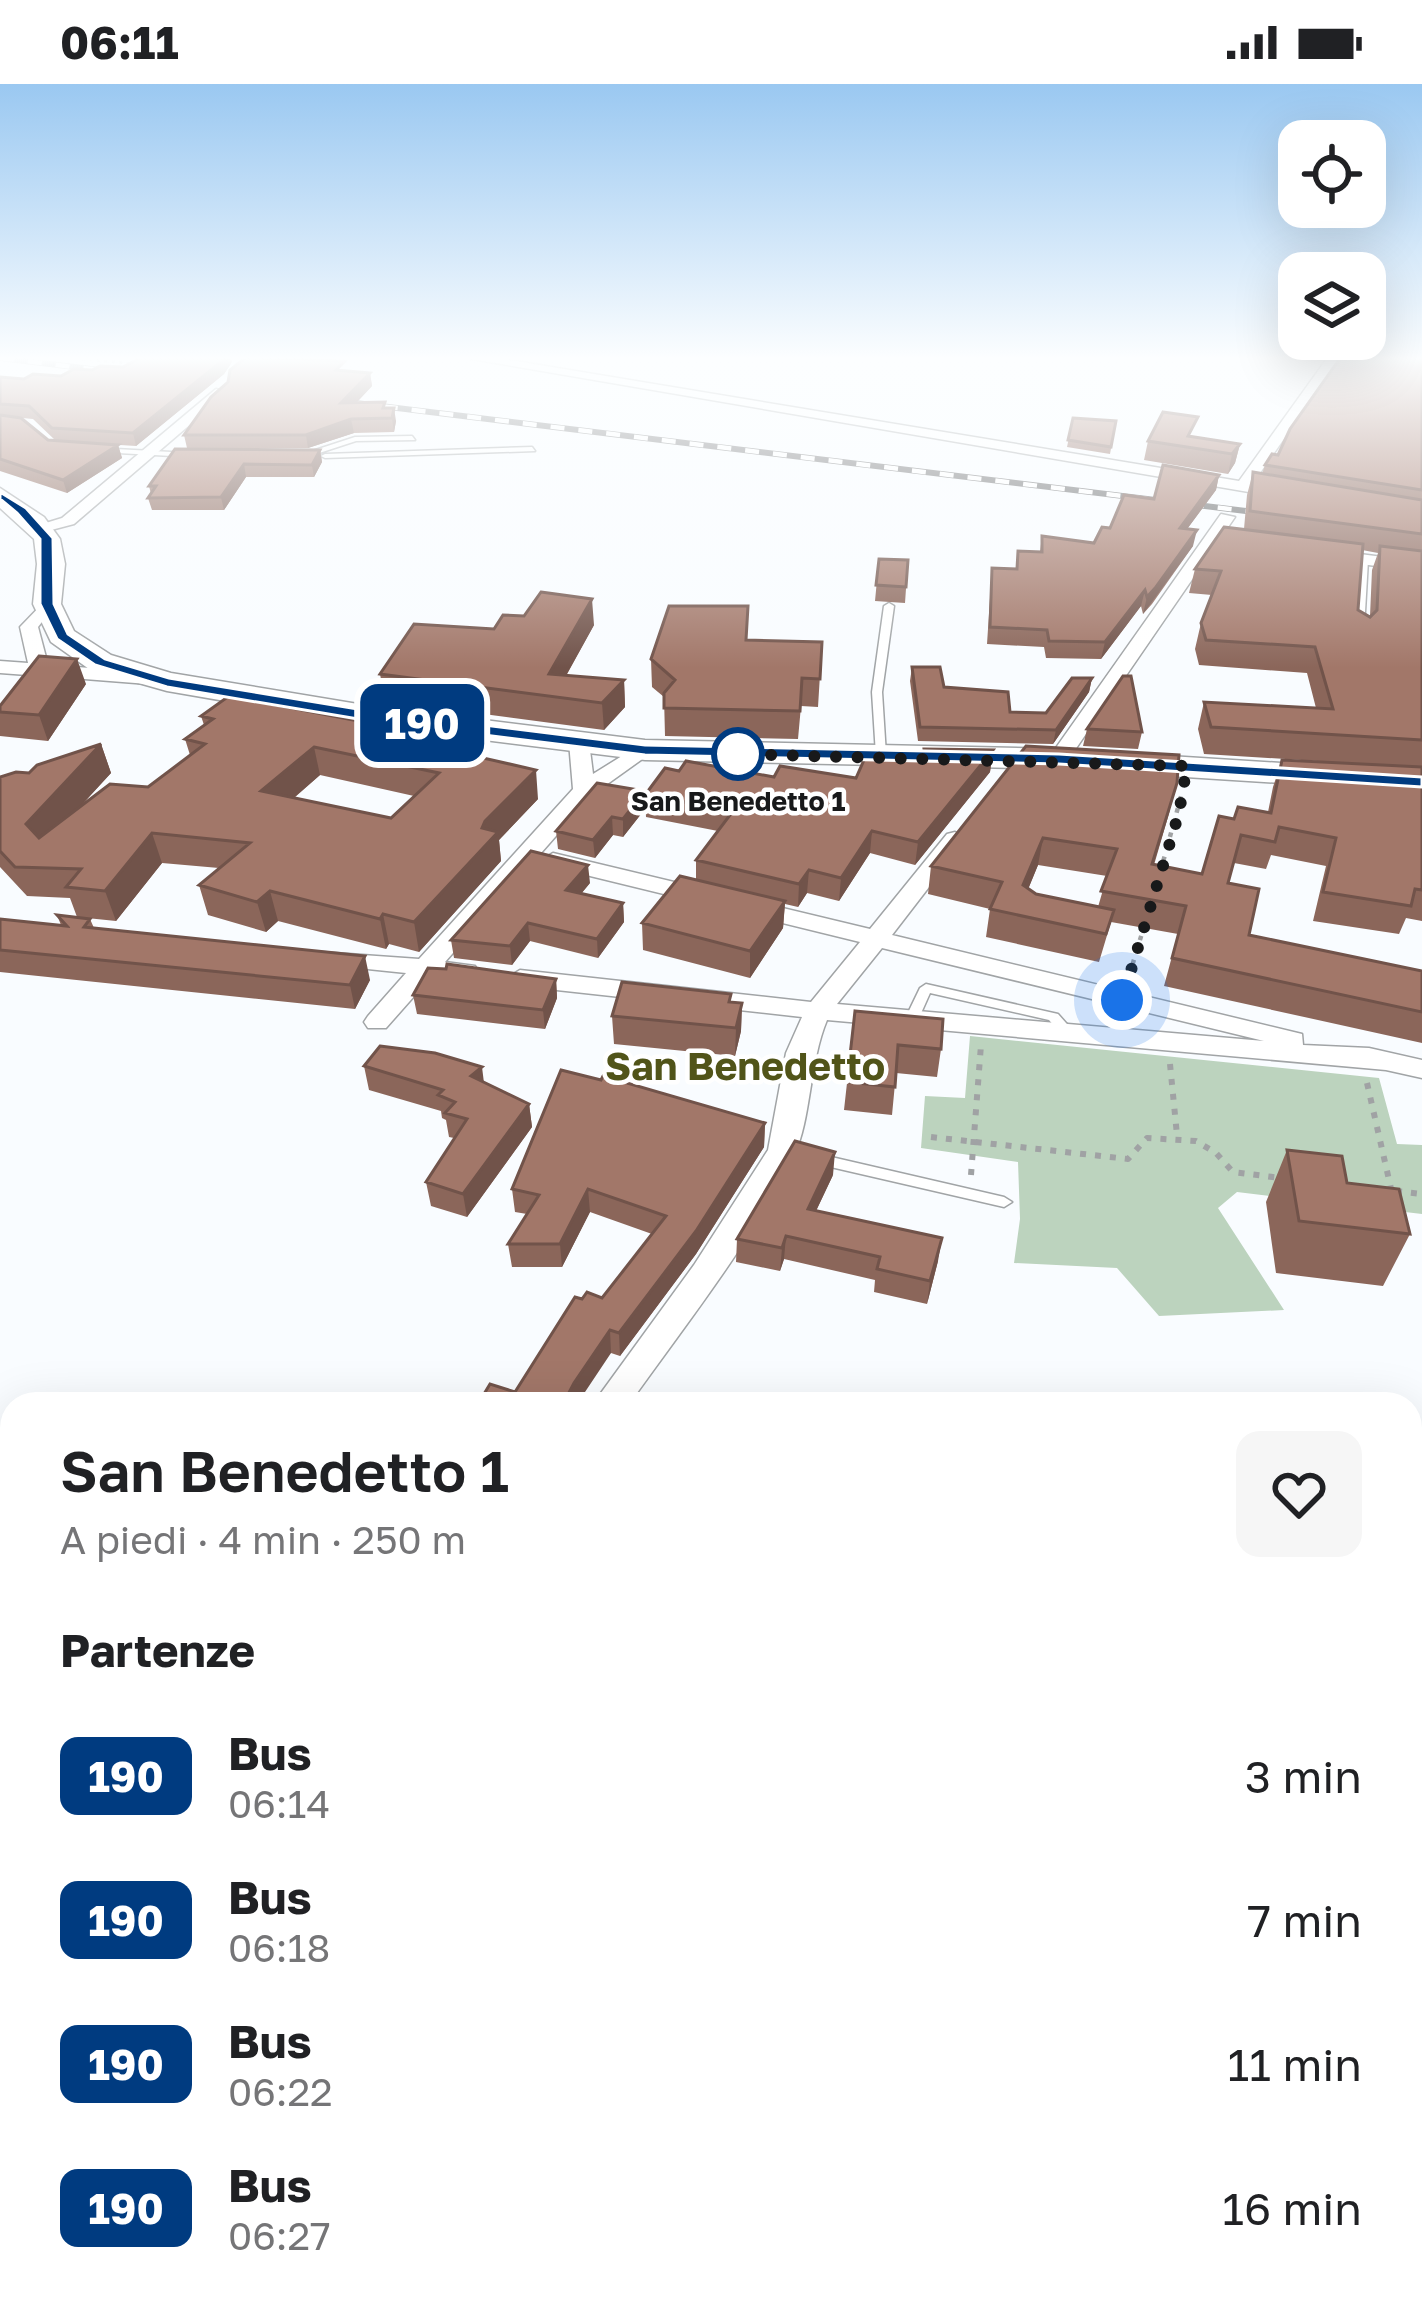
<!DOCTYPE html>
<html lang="it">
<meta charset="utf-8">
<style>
body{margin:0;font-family:"Golos Text",sans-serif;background:#f6f6f6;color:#202124;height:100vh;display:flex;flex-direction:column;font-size:45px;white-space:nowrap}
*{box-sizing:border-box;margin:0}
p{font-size:39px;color:#757577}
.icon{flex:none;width:66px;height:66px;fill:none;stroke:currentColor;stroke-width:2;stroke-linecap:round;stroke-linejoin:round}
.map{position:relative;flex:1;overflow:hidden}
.drawer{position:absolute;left:0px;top:1308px;width:1422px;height:915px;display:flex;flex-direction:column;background:#fff;border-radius:36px 36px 0 0;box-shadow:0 12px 48px #0002}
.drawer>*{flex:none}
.badge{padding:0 24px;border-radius:18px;font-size:42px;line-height:78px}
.controls{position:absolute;left:1278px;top:36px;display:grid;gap:24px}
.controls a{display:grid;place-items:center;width:108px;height:108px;border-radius:24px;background:#fff;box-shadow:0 12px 48px #0002;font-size:60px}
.you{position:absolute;width:60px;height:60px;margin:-30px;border:9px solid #fff;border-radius:50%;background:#1a73e8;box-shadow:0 0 0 18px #1a73e833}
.map>.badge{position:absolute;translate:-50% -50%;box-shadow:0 0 0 6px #fff}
h2{padding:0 60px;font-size:45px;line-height:108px}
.round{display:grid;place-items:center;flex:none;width:126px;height:126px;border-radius:24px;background:#f6f6f6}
.summary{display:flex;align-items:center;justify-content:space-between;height:204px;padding:0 60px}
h1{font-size:57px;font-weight:600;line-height:90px}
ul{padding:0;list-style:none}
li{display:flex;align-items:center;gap:36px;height:144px;padding:0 60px}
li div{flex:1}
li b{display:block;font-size:45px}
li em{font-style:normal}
li .badge{min-width:132px;font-weight:700;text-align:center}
.status{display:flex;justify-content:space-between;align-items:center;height:84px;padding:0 60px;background:#fff;direction:ltr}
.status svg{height:33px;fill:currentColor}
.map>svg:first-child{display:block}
</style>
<div class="status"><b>06:11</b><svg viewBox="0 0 49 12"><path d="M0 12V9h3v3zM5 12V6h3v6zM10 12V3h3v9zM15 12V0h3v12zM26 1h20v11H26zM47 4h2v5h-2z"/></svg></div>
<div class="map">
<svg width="1422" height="2221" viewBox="0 0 1422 2221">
<rect width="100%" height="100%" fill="#f9fcff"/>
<path fill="#bcd3be" d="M970,952L1379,994L1397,1060L1422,1061V1130L1237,1108L1218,1124L1284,1226L1159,1232L1117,1184L1014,1179L1020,1135L1018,1078L921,1064L925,1012L965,1014Z"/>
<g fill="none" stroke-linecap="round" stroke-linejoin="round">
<defs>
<path id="service" d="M412,352L415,356L356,357L307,373L300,371L355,353Z
M532,363L535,367L325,374L321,372L325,370Z
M97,364L190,369L194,371L190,373L100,368Z
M1364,473L1368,476L1364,545L1359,548L1354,545L1360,476Z
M889,519L894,522L882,608L886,671L881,674L876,671L872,608L884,522Z
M926,900L1058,930L1074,948L1067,952L1062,951L1049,936L930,909L918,936H908L906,933L920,904Z
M814,1069L1004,1113L1012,1118L1004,1123L809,1078L807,1074Z"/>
<path id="minor" d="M460,273H491L1239,397L1328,273H1341L1253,399L1295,407L1297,410L1289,415Z
M216,305L228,308L74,440L36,450V442L62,434Z
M1221,430L1235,433L1066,679H1052L1048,675Z
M1321,465L1422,478V488L1315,474V466Z
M47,515L56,520L38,543L48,581L148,588L158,594L148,600L46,592L7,645L0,647V627L27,591L0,589V577L28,579L20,543Z
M579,652L589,658L593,690L638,662L655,666L592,711L445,878L475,882L479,888L475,894L432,892L386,944H368L364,938L368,932L406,889L329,881L320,878L316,873L320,868L419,875L573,705L569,658Z
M955,748L966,755L892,851L1302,950L1303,961L1369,964L1422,976V994L1386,986L827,936C809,979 811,1037 794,1071C751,1159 686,1240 629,1320H593L694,1181L768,1066L786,969L802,933L520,902L507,894L520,886L811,918L860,858L545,781L541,776L553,769L870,845L947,750ZM882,864L1264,957L837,920Z
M12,2148V2211H17L0,2218V2153Z"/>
<path id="primary" d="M0,404L44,433L60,455L65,480L61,520L74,547L111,571L171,589L364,621L645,656L1059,665L1422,688V708L1059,685L645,676L364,641L167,607L89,585L51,558L33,520L37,480L34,455L0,424Z"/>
</defs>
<use href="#service" stroke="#a1a4a6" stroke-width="3"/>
<use href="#minor" stroke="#a1a4a6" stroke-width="3"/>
<use href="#primary" stroke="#a1a4a6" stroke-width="3"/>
<path stroke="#a0a2a4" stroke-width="3" stroke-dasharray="3 4.5" stroke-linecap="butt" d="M67,273L133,280"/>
<path stroke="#a0a2a4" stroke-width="4.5" stroke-dasharray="4.5 8" stroke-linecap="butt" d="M1160,789L1182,709
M1129,892L1146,836"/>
<path stroke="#a0a2a4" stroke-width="6" stroke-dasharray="6 9" stroke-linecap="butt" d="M1170,980L1177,1051
M1367,999L1392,1109
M931,1053L1128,1075L1147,1054L1196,1057L1216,1069L1233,1088L1281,1094
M971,1091L981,961
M1396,1107L1422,1110"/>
<path stroke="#a0a2a4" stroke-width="9" stroke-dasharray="9 14" stroke-linecap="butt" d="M1410,2133L1422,2134"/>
<use href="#service" fill="#fff" fill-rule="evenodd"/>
<use href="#minor" fill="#fff" fill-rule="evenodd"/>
<use href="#primary" fill="#fff" fill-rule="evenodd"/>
<defs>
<path id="rail" d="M0,274L124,289
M356,319L1279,431"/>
</defs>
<use href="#rail" stroke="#656668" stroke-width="6"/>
<use href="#rail" stroke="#fff" stroke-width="4.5" stroke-dasharray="14" stroke-linecap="butt"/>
</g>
<path fill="#8b665a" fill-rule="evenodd" d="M142,273H231L232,278L224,290L136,362L56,357L33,335L12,333L48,356L118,361L122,374L67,409L0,387V293L24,295L61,292L123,283Z
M1422,273V837L1406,834L1399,850L1313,837L1326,782L1271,771L1266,785L1234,779L1228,799L1249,851L1422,887V959L1164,902L1178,850L1111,838L1099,878L986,853L990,825L928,810L931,782L1026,662L1170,726L1154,781L1202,790L1234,735L1268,728L1273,703L1282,676L1413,683L1204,670L1198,645L1204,618L1316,624L1307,589L1199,581L1195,565L1201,539L1212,511L1189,509L1195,485L1244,445L1247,411L1253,388L1262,390L1265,381ZM1362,466L1378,469L1372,486L1370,532L1358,526ZM1038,781L1107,792L1098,823L1036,810L1028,805Z
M346,287L370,289L372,302L356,319L386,324L396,337L394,348L354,349L308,364H187L184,351Z
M1073,334L1116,337L1110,370L1067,363Z
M1193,353L1240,360L1235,379L1228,390L1144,376L1148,357Z
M175,365L320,366L322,378L314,393H246L224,426H152L148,414L151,410L149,402Z
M1219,391L1216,406L1187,445L1193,462L1152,520L1143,530L1141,522L1101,575L1046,574L1044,563L987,560L992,484L1016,485L1018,467L1040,468L1042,452L1094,459L1110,444L1154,415Z
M879,475L908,476L905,519L875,517Z
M594,541L566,592L624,596L625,623L604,646L385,617L380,590L494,545Z
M747,556L822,558L818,623L801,622L798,655L665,652L664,613L652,603L651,575Z
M912,583L944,603L1010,628L1046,629L1092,594L1089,608L1053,660L918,657L910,597Z
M86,600L48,657L0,652V622Z
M201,632L438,664L538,715L499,756L501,777L419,868L389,860L386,865L278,837L266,848L208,831L199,801L219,784L162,779L116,837L77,833L70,814L27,812L0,783V693L29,689L101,660L111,689L79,724L148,703L190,671L185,655L204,641ZM320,691L414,712L391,734L294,714Z
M1087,645L1142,648L1138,665L1083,662Z
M924,665L993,666L990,688L915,781L870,769L839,817L807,809L798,823L785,820L783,844L750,894L643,866L642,839L696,796V776L718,747L646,733L645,711L774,693L856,694L923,674Z
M645,707V725L623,753L613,751L595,774L558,765L556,747Z
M590,799L581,810L623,819L624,838L598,874L530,857L512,881L454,874L451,856Z
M57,831L90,835L94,844L370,896L355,925L0,888V835L61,841Z
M446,885L556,895L557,914L545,945L417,930L413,911Z
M742,919L741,947L735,972L614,960L612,932Z
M855,927L941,965L937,993L896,989L892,1031L844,1026Z
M364,982L484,998L529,1020L532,1043L467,1133L431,1122L426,1098L454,1054L449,1053L446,1036L442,1034L441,1027L369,1006Z
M765,1039L764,1063L696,1170L620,1272L611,1269L515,1308L582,1215L602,1214L652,1150L590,1128L562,1183H512L508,1160L527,1130L515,1128L512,1105Z
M1287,1066L1347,1099L1410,1150L1383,1202L1276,1189L1266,1118Z
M833,1091L816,1127L938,1177L927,1220L874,1208L875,1196L784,1175L780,1187L736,1178L737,1155Z"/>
<path fill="#71534a" d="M225,273H231L232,278L224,290L136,362L133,349Z
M370,289L372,302L344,332L341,319Z
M394,324L396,337L394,348L392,334Z
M351,335L354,349L308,364L306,351Z
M1240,360L1235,379L1228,390L1232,370Z
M118,361L122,374L67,409L63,396Z
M320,366L322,378L314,393L312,381Z
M244,380L246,393L224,426L221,413Z
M1219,391L1216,406L1176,460L1180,444Z
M1197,446L1193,462L1143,530L1147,513Z
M1145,506L1141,522L1101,575L1105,558Z
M592,515L594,541L554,613L549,590Z
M77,575L86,600L48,657L39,631Z
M1092,594L1089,608L1053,660L1056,646Z
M624,596L625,623L604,646L602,619Z
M101,660L111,689L37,769L26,740Z
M314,663L320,691L268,736L261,707Z
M993,666L990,688L915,781L918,758Z
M536,686L538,715L499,756L501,777L419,868L414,838L485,737Z
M645,707V725L623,753V735Z
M612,733L613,751L595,774L593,756Z
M872,747L870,769L839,817L841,794Z
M152,749L162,779L116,837L105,807Z
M1043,754L1038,781L1018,830L1023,801Z
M588,781L590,799L568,825L566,806Z
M809,786L807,809L798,823L799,800Z
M270,807L278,837L266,848L257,818Z
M785,817L783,844L750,894V867Z
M623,819L624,838L598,874L597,855Z
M383,830L389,860L386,865L380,835Z
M528,839L530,857L512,881L510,862Z
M365,872L370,896L355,925L350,901Z
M556,895L557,914L545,945L543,926Z
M742,919L741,947L735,972L736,944Z
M482,983L485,1007L471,992Z
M529,1020L532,1043L467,1133L463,1110Z
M765,1039L764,1063L696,1170L620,1272L619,1249Z
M835,1068L833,1091L806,1148L808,1125Z
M588,1105L590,1128L562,1183L560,1160Z
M786,1152L784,1175L780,1187L782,1164Z
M942,1154L938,1177L927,1220L930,1197Z
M610,1246L611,1269L577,1320H563L574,1299Z"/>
<path fill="#a27769" stroke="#71534a" stroke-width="3" fill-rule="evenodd" d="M142,273H225L221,278L133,349L52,344L29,322L0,320V293L24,295L33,290L61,292L74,285L92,286L100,282L123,283Z
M246,273L345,277L336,286L370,289L341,319L385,318L383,324H394L392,334L351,335L306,351H184L211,313L228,298L230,286Z
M1341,273H1422V406L1265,381L1272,370L1278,371L1290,345Z
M1163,328L1198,333L1188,352L1240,360L1232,370L1148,357Z
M0,331L21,334L48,356L118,361L63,396L0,375Z
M1073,334L1116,337L1111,363L1068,356Z
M175,365L320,366L312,381L244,380L221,413L148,414L156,402H149Z
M1163,381L1219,391L1180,444L1197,446L1156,503L1147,513L1145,506L1105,558L1049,557L1047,546L990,543L992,484L1017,485L1018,467L1042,468V452L1094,459L1102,443L1110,444L1124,411L1154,415Z
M1253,388L1422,416V450L1250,427Z
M1224,443L1363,460L1358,526L1370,533L1377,526L1380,462L1422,467V656L1211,643L1204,618L1333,625L1315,563L1206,556L1201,539L1221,487L1195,485Z
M879,475L908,476L906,503L876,501Z
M541,508L592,515L549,590L624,596L602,619L380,590L414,540L494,545L503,531L524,532Z
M669,522H748L746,556L822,558L820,595L802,594L800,627L664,624V609L675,596L651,575Z
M39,572L77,575L39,631L0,628V622Z
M912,583H940L944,603L1008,608L1010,628L1046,629L1072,594H1092L1056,646L920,643Z
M1123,592H1131L1142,648L1087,645Z
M229,612L374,640L436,656L430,662L536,686L485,737L482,744L498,748L414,838L383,830L380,835L270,807L257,818L199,801L250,759L152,749L105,807L66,803L81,785L15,783L0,767V693L16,688L29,689L37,681L101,660L26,740L39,754L110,700L148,703L205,660L185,655L213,635L201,632ZM314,663L439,689L391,734L261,707Z
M1026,662L1179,671L1177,699L1152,780L1202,790L1219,732L1234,735L1238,723L1271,729L1282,676L1422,683V806L1415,805L1411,822L1323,808L1336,754L1279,743L1275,758L1241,751L1228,799L1259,805L1249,851L1422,887V928L1172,874L1186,822L1101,807L1117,765L1043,754L1023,801L1036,810L1114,826L1106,850L990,825L1002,798L931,782Z
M924,665L993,666L918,758L872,747L841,794L809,786L799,800L696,776L733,727L645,711L665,684L679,687L686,677L774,693L780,682L856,694L868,667L925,675Z
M597,699L645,707L623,735L612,733L593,756L556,747Z
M531,767L588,781L566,806L623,819L597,855L528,839L510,862L451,856Z
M680,792L785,817L750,867L642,839Z
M57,831L90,835L84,843L365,872L350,901L0,866V835L67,842Z
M447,880L556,895L543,926L413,911L428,884L446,885Z
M622,898L731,910L729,918L742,919L736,944L612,932Z
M855,927L943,935L941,965L898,961L895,1003L847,998Z
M380,962L435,969L482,983L471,992L529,1020L463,1110L426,1098L467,1035L445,1029L455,1018L438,1011L443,1006L364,982Z
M561,986L601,996L603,992L765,1039L696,1147L619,1249L610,1246L574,1299L563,1320H478L490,1300L515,1308L575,1213L582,1215L587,1208L602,1214L666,1132L588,1105L560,1160H508L539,1111L512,1105Z
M795,1057L835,1068L808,1125L942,1154L930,1197L877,1185L880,1173L786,1152L782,1164L737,1155Z
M1287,1066L1342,1072L1347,1099L1399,1105L1410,1150L1299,1137Z"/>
<linearGradient id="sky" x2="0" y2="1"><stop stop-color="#9ac8f1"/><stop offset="0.47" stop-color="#fcfeff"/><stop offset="1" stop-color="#fcfeff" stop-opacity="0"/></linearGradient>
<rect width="1422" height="584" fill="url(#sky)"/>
<path fill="#003b80" stroke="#fff" stroke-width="3" d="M0,408L26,424L53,454L54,520L68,550L105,575L169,594L364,626L645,661L1059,670L1422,693V703L1059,680L645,671L364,636L167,603L95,581L57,555L40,520V455L17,429L0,415Z"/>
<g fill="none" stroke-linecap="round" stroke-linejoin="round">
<path stroke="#18191a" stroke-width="12" stroke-dasharray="0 21.6" d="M738,670H733L1187,682L1179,729L1122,916"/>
</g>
<circle fill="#fff" stroke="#003b80" stroke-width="6" cx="738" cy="670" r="24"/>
<g text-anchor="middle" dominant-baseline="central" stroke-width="9" stroke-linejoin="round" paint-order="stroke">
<g font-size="27" font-weight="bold" fill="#18191a" stroke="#fff">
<text x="738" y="717">San Benedetto 1</text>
</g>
<g font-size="39" font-weight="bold" fill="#515419" stroke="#fff">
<text x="745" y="981">San Benedetto</text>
</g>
</g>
</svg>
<div class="controls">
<a><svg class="icon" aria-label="locate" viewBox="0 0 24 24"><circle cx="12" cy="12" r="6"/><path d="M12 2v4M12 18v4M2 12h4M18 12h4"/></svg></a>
<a><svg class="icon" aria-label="layers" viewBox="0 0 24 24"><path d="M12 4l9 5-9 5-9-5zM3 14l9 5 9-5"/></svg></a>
</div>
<div class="you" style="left:1122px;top:916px"></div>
<b class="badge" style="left:422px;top:639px;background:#003b80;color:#fff">190</b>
<section class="drawer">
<div class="summary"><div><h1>San Benedetto 1</h1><p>A piedi · 4 min · 250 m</p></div><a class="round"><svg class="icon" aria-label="heart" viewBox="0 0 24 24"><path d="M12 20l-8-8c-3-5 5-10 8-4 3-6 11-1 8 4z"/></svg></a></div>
<h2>Partenze</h2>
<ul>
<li><span class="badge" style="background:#003b80;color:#fff">190</span><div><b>Bus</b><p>06:14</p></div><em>3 min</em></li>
<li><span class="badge" style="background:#003b80;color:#fff">190</span><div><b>Bus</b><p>06:18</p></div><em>7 min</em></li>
<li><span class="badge" style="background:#003b80;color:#fff">190</span><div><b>Bus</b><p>06:22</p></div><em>11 min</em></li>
<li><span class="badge" style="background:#003b80;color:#fff">190</span><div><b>Bus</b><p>06:27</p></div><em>16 min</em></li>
</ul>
</section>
</div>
